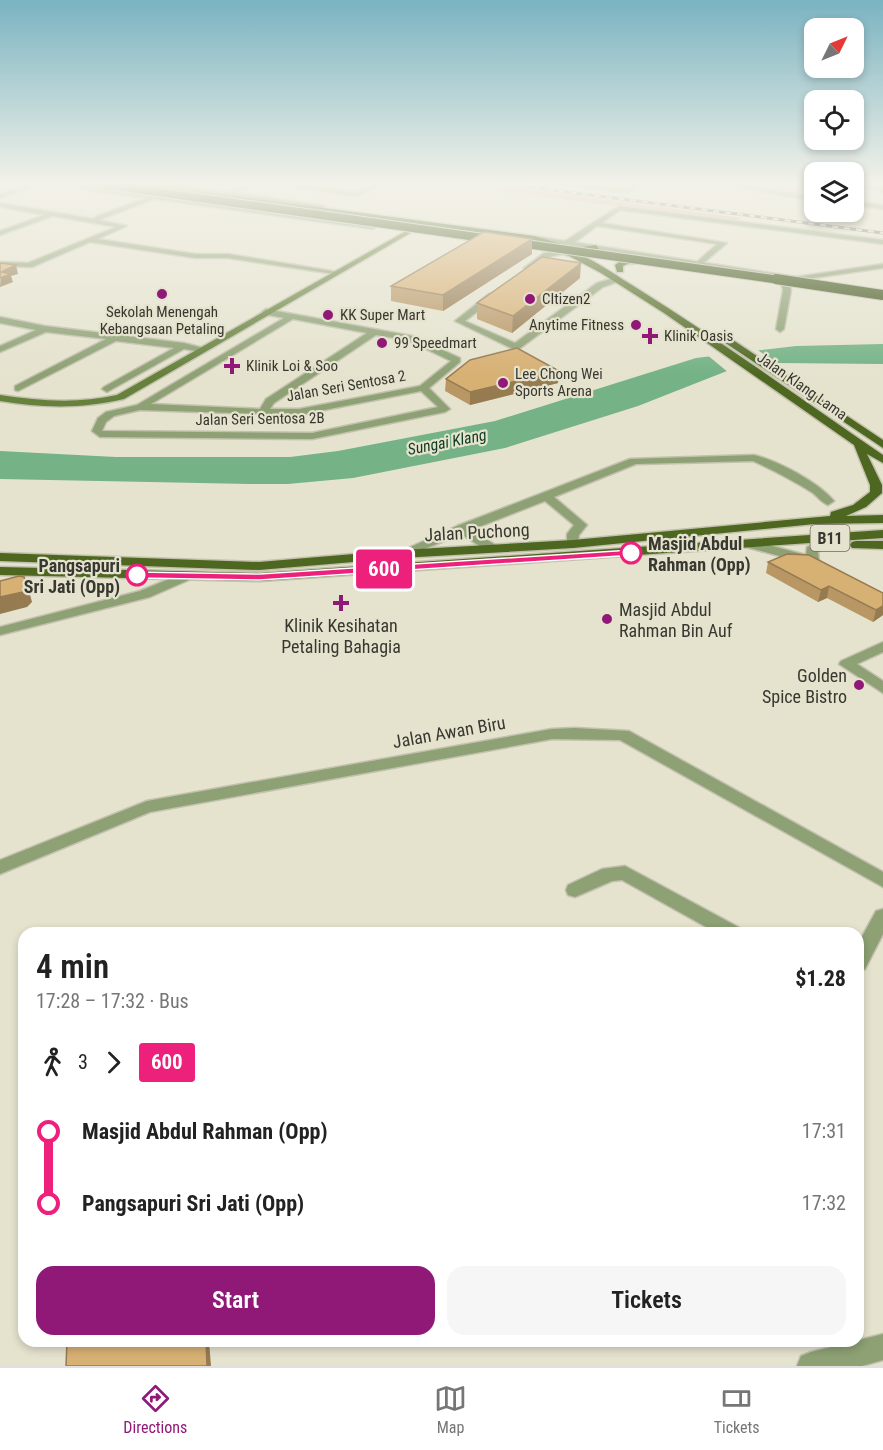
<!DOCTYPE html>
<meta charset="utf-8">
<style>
body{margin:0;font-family:"Roboto Condensed",sans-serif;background:#f6f6f6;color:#222;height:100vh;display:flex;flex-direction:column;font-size:22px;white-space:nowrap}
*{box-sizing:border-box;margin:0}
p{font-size:20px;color:#767676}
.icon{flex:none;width:33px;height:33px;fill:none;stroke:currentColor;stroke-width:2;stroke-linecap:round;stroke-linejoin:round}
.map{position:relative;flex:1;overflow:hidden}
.details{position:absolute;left:18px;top:927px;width:846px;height:420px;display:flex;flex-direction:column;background:#fff;border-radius:18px;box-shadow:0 3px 9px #0003}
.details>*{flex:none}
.badge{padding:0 12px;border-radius:4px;font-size:21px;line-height:39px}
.needle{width:39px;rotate:47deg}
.fabs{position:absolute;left:804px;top:18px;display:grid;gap:12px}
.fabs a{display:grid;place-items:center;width:60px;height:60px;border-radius:12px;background:#fff;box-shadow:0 3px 9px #0003;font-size:30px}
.map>.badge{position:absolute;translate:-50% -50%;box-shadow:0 0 0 3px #fff}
.legs{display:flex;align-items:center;gap:9px;height:66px;padding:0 18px;font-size:20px}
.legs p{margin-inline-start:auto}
.headline{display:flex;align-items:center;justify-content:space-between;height:102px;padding:0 18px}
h1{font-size:33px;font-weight:600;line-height:45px}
.primary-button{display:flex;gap:12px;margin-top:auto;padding:12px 18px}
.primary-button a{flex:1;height:69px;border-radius:18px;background:#901978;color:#fff;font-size:24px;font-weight:600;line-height:69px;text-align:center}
.primary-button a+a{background:#f6f6f6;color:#222}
ul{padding:0 18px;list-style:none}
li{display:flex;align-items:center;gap:21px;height:72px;font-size:22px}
li i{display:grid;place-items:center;width:9px;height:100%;margin:0 8px;background:currentColor}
li i::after{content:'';width:15px;height:15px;margin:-8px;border:4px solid;border-radius:50%;background:#fff}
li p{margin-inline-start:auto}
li:first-child i{background:linear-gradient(#0000 50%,currentColor 0)}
li:last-child i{background:linear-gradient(currentColor 50%,#0000 0)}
.dock{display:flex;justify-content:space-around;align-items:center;height:84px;border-top:2px solid #e0e0e0;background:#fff;font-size:16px;color:#767676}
.dock a{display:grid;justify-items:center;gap:3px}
.dock .on{color:#901978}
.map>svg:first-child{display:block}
</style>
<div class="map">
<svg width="883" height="1366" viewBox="0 0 883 1366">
<rect width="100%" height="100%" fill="#e5e3ce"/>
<path fill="#e2b9a0" d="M439,183H484L741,218L737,222Z
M814,183V197L719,184L720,183Z"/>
<path fill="#75b286" d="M883,344V364L777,363L732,369L638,406L505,448L353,478L288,484H249L0,479V451L116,457H290L338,451L495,421L696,358L796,346Z"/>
<path fill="#e5e3ce" d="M753,347L782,366L729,373L706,354Z"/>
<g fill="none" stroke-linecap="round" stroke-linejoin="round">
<defs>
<path id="minor" d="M33,183H42L0,198V194Z
M59,183H71L376,227L373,229L154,199L99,220L127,226L98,239L195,254H228L338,272L334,274L228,258H195L90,242L32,267L0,266V262L28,263L116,227L53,216L0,235V231L44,215L0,207V203L94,219L95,217L146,198L90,191Z
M140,183H158L228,192L250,183H259L236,193L325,206L322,208Z
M267,183H285L355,192L378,183H387L356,196Z
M574,183L626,189L636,183H644L627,193L576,186Z
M854,183L883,188V192L854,187Z
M619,206L883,240V244L620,210L602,223L727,243L701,265H698V261L717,244L597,226L571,245H565V241Z
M565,249L568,253L549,257L531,270L524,268L544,253Z
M617,277L621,279L620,281L603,287L519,349H513L455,321L489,294H495V298L465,321L515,343L597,283Z
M785,281L789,283L791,290L784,329L780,332L776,329L783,290L781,283Z
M266,309L412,336L460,358V362L429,388L450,409L445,412L312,439L100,437L92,431L98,418L106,412L137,405L284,318L263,314L262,312ZM293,319L367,333L266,399L260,409L151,404ZM376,335L407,340L451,361L420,386L299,409H270L274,403ZM421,391L438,407L312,433L102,431L106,422L114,416L140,410L299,415Z
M0,317L45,326L184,343L207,349L202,352L184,349L107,392L102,389L104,387L174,348L116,341L18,391L15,390V386L106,339L46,332L0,352V346L36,330L0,323Z
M754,455C778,461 818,482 834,501L828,505C821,502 818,497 813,493C794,481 773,470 753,461L636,464L554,497L587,525L579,535L577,547L573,548L567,544V534L574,525L545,501L471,530L497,546L499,549L497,552H489L461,534L405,557L401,558L395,554L457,526L630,459Z
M750,540L806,555L807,547L825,541L831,545L818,552L819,561L813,565L746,547L744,544L746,541Z
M186,572L193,576L191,579L150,597L0,635V627L140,591Z
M883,642V652L857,664L883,681V693L839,664L841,661Z
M575,728L629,731L883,872V887L620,740L552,739L150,812L0,874V860L147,801L552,729Z
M625,866L740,928L743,933H717L622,880L612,881L575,897L568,895L566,890L568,885L602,869Z
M883,909V934L865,969L858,971V944L876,911Z
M883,1334V1360L862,1366H797L801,1356L811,1352Z"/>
<path id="tertiary" d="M715,183H729L814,197V201Z
M854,201L883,205V209L854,205Z
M534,236L796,277L883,264V268L807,279L785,285L781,283L788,280L531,240Z"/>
<path id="secondary" d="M422,222L424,225L124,399C82,409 42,408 0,401V395C39,401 78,404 117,395Z"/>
<path id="primary" d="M82,183H100L119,187L116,189Z
M122,183H139L534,236L571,247L567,249L534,240Z
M596,245L599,249L573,251L569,249Z
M553,247C577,247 615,275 635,287C720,340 801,399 883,455V463L867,454L882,485V493L866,507L846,516L883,515V523L815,524L573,548L401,558L259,570L0,561V553L259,562L401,550L573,540L830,516L831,512L853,505L870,492V485L854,445L664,313L601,273L569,256L553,251Z
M623,259H644L648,261C641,266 631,261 623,266V272H617L615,265Z
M724,338H730L883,440V448L724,342Z
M883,530V538L260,581L0,575V567L260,573Z
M856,541H883V549L852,548L850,545L852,542Z"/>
</defs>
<use href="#minor" stroke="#c3c1ae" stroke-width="3"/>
<use href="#tertiary" stroke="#c3c1ae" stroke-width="3"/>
<use href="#secondary" stroke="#c3c1ae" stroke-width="3"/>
<use href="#primary" stroke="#c3c1ae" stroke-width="3"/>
<use href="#minor" fill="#8da174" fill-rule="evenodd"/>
<use href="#tertiary" fill="#8da174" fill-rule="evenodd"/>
<use href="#secondary" fill="#65813b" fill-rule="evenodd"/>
<use href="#primary" fill="#4d6720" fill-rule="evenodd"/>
<defs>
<path id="rail" d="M499,183L883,233"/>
</defs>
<use href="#rail" stroke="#716f63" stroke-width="3"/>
<use href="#rail" stroke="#e5e3ce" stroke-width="2" stroke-dasharray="6" stroke-linecap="butt"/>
<defs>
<path id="motorway-bridge-far1" d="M101,184L787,281"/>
<path id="motorway-bridge" d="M776,279L883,295"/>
</defs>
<use href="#motorway-bridge-far1" stroke="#c3c1ae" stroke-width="10" stroke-linecap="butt"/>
<use href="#motorway-bridge" stroke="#c3c1ae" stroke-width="12" stroke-linecap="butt"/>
<use href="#motorway-bridge-far1" stroke="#3a5013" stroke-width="8"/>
<use href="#motorway-bridge" stroke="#3a5013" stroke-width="10"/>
</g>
<path fill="#b99764" d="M532,254L443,311L391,301V286Z
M580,278L512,333L477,319V303Z
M559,371L558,383L470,405L445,391L446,379Z
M768,562L883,593V615L873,622L827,598L818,602L766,573Z"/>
<path fill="#967b51" d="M532,239V254L443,311V295Z
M581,263L580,278L512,333L513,316Z
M16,265L18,274L11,276L13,282L0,287L1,272Z
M559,371L558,383L470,405V392Z
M829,586L827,598L818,602L821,590Z
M28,587L32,602L27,607L0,614V597Z
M883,606V615L873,622L876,610Z
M206,1341H209L211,1366H207Z"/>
<path fill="#d7b074" stroke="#967b51" stroke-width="1.5" d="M484,232L532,239L443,295L391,286Z
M542,257L581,263L513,316L477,303Z
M0,263L16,265L1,272L11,274L0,278Z
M517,348L559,371L470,392L446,379L470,360Z
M787,554L809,555L883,593V606L876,610L829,586L821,590L768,562Z
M19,576L24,577L28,587L23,592L0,597V581Z
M67,1341H206L207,1366H66Z"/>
<linearGradient id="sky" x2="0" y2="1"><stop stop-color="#7ab3c1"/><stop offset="0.49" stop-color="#f3f2e9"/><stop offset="1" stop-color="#f3f2e9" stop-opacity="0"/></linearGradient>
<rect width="883" height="374" fill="url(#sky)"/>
<path fill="#ed207b" stroke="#fff" stroke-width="1.5" d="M631,550L635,551V555L260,580L137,578L132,575L137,572L260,574Z"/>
<g fill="#901978" stroke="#e5e3ce" stroke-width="2">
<circle cx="162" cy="294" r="6"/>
<circle cx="530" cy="299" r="6"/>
<circle cx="328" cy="315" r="6"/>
<circle cx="636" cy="325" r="6"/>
<path d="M647 327h6v6h6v6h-6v6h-6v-6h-6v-6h6z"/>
<circle cx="382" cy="343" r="6"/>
<path d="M229 357h6v6h6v6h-6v6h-6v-6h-6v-6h6z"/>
<circle cx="503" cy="383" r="6"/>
<path d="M338 594h6v6h6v6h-6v6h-6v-6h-6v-6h6z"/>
<circle cx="607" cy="619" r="6"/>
<circle cx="859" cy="685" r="6"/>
</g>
<g fill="#fff" stroke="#ed207b" stroke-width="3">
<circle cx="631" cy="553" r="10"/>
<circle cx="137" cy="575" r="10"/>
</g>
<g text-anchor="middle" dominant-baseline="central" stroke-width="4.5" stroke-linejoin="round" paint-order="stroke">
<g font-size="15" fill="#393830" stroke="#e5e3ce" text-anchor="start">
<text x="542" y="299">CItizen2</text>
<text x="162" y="312" text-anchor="middle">Sekolah Menengah<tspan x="162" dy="17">Kebangsaan Petaling</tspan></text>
<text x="340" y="315">KK Super Mart</text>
<text x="624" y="325" text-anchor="end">Anytime Fitness</text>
<text x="664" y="336">Klinik Oasis</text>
<text x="394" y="343">99 Speedmart</text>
<text x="246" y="366">Klinik Loi &amp; Soo</text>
<text x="515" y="374">Lee Chong Wei<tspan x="515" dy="17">Sports Arena</tspan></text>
</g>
<g font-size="15" fill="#393830" stroke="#e5e3ce">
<text transform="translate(346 386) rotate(-10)">Jalan Seri Sentosa 2</text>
<text transform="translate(802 386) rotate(35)">Jalan Klang Lama</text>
<text transform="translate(260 419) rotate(-1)">Jalan Seri Sentosa 2B</text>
</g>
<g font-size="16" font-style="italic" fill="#0c3c1f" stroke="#e5e3ce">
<text transform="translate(447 442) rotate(-11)">Sungai Klang</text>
</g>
<rect fill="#e5e3ce" stroke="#6d6b5f" stroke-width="1.5" x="810.5" y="525" width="39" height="26" rx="4.5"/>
<g font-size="16" font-weight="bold" fill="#393830">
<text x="830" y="538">B11</text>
</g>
<g font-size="18" fill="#393830" stroke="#e5e3ce">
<text transform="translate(477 532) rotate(-3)">Jalan Puchong</text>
<text transform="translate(449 732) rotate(-10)">Jalan Awan Biru</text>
</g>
<g font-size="18" font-weight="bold" fill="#393830" stroke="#e5e3ce" text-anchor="start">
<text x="648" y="543">Masjid Abdul<tspan x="648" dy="21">Rahman (Opp)</tspan></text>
<text x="120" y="565" text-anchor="end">Pangsapuri<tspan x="120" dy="21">Sri Jati (Opp)</tspan></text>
</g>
<g font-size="18" fill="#393830" stroke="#e5e3ce" text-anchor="start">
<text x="619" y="609">Masjid Abdul<tspan x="619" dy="21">Rahman Bin Auf</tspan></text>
<text x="341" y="625" text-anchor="middle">Klinik Kesihatan<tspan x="341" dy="21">Petaling Bahagia</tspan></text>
<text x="847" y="675" text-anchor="end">Golden<tspan x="847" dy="21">Spice Bistro</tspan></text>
</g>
</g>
</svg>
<div class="fabs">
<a><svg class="needle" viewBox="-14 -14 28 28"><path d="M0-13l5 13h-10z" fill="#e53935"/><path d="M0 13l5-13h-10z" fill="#767676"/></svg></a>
<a><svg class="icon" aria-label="locate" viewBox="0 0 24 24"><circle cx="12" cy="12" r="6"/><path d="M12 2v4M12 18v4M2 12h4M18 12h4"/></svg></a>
<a><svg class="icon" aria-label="layers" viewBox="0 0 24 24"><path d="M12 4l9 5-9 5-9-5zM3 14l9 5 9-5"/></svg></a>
</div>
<b class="badge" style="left:384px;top:569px;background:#ed207b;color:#fff">600</b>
<section class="details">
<div class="headline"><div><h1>4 min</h1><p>17:28 – 17:32 · Bus</p></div><b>$1.28</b></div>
<div class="legs"><svg class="icon" aria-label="walk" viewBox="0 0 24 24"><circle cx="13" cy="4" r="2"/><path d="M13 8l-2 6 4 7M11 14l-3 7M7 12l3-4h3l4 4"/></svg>3<svg class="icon" aria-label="forward" viewBox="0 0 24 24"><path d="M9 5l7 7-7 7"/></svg><b class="badge" style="background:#ed207b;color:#fff">600</b></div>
<ul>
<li><i style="color:#ed207b"></i><b>Masjid Abdul Rahman (Opp)</b><p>17:31</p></li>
<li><i style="color:#ed207b"></i><b>Pangsapuri Sri Jati (Opp)</b><p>17:32</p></li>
</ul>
<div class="primary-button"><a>Start</a><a>Tickets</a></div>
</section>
</div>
<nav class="dock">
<a class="on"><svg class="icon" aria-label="directions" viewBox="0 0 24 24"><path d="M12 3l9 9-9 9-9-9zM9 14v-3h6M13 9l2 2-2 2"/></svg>Directions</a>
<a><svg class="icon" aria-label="map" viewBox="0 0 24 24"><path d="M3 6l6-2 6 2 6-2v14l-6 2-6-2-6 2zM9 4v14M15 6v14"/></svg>Map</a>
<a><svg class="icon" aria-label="tickets" viewBox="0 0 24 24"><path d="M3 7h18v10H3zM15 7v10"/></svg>Tickets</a>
</nav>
